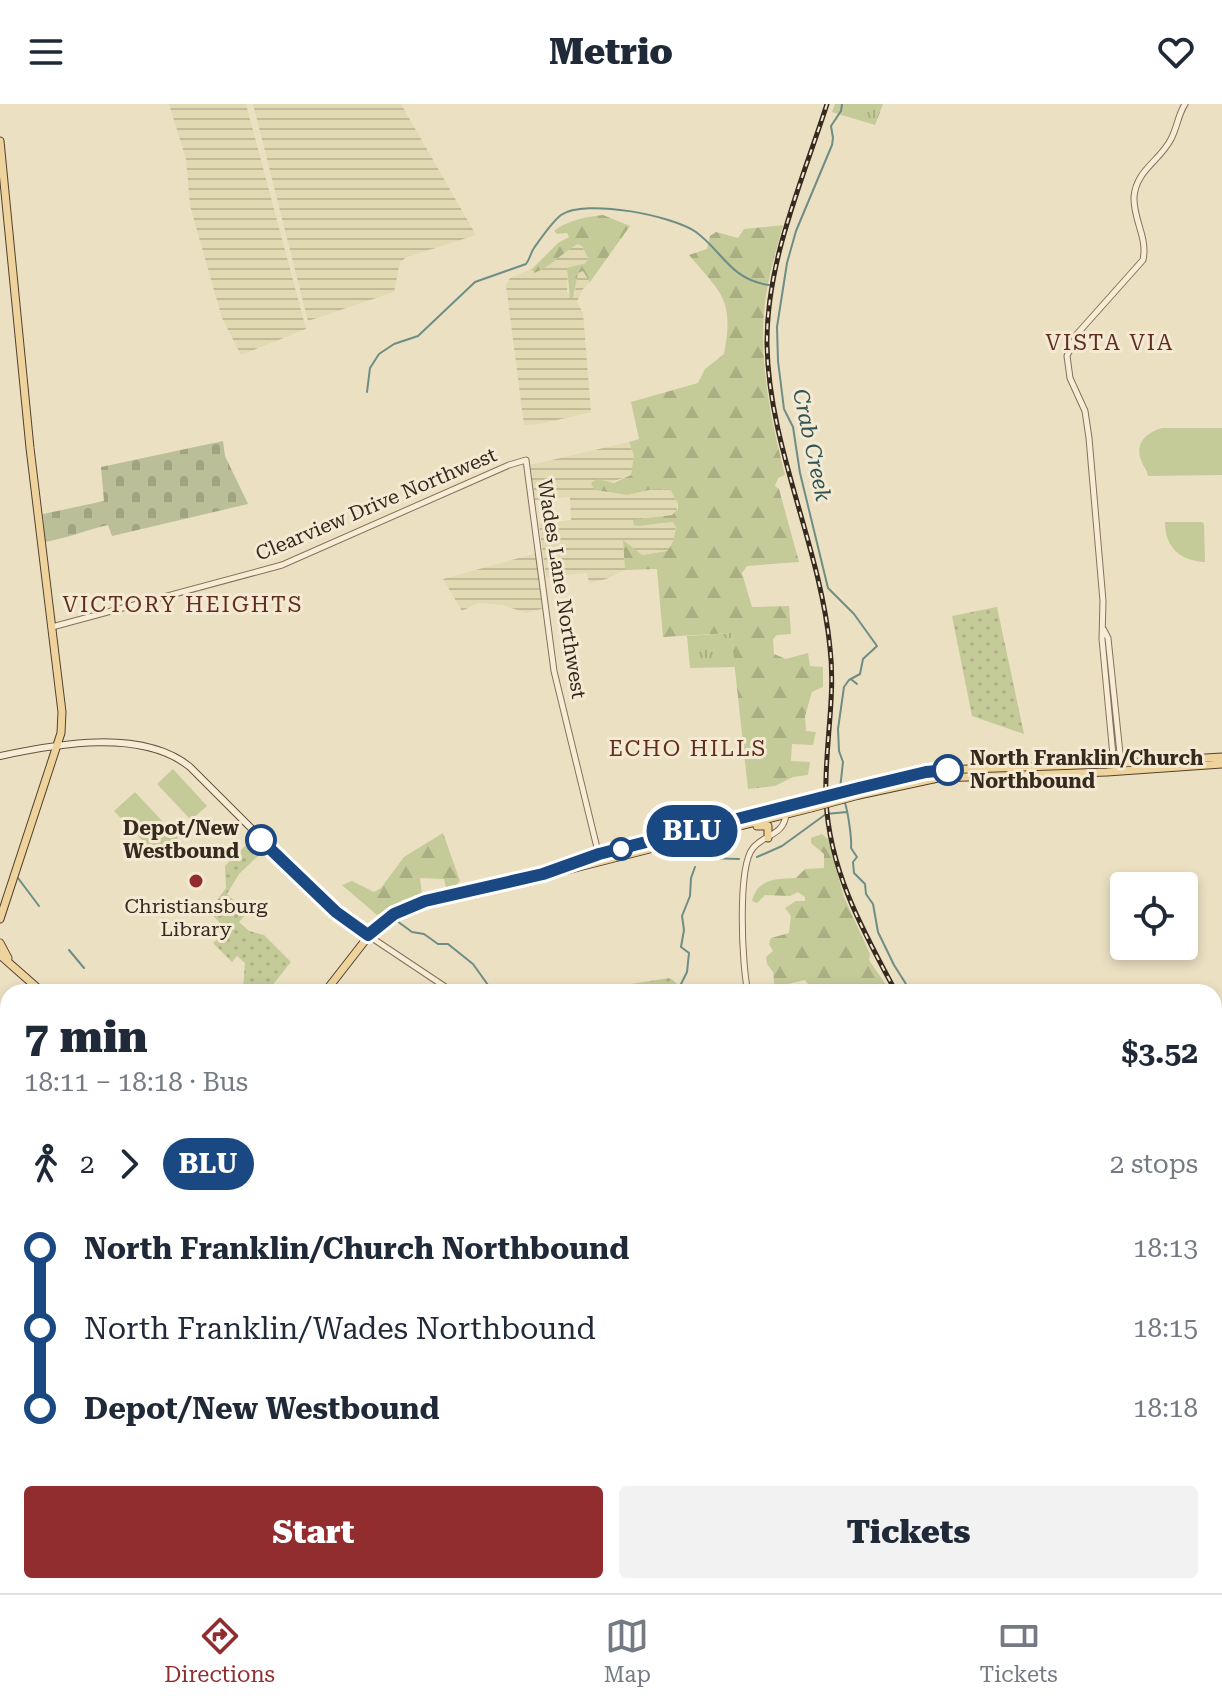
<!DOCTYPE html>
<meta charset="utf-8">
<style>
body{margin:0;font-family:"Roboto Serif",serif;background:#f2f2f3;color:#1f2937;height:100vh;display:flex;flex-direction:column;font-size:30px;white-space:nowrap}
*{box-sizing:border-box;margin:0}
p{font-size:26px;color:#747a83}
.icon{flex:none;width:44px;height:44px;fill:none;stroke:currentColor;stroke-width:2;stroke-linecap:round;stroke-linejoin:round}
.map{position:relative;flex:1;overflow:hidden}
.details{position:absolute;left:0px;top:880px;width:1222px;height:610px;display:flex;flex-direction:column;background:#fff;border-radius:24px 24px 0 0;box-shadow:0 4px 12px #0003}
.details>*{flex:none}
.badge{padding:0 16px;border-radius:26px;font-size:28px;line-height:52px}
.tools{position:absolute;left:1110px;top:768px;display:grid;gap:16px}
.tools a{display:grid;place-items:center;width:88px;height:88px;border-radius:8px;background:#fff;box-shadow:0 4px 12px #0003;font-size:40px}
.map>.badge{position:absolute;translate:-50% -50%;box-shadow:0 0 0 4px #fff}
.legs{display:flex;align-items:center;gap:12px;height:88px;padding:0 24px;font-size:26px}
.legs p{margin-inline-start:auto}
.overview{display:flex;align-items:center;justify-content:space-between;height:136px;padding:0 24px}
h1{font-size:44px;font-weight:800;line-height:60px}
.action{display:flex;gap:16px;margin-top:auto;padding:16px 24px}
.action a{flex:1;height:92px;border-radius:8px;background:#922d2f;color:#fff;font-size:32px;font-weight:800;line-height:92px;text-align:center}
.action a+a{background:#f2f2f3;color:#1f2937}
ul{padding:0 24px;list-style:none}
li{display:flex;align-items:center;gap:28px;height:80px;font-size:30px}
li i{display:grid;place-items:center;width:12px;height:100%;margin:0 10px;background:currentColor}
li i::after{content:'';width:20px;height:20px;margin:-10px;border:6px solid;border-radius:50%;background:#fff}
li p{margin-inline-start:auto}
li:first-child i{background:linear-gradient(#0000 50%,currentColor 0)}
li:last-child i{background:linear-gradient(currentColor 50%,#0000 0)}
header{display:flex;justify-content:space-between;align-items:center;height:104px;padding:0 24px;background:#fff;font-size:36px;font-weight:800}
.menu{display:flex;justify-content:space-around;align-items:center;height:112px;border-top:2px solid #e0e1e3;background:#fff;font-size:22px;color:#747a83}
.menu a{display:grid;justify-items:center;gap:4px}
.menu .current{color:#922d2f}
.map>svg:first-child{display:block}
</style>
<header><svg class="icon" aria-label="menu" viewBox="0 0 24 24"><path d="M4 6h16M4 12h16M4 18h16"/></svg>Metrio<svg class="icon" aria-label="heart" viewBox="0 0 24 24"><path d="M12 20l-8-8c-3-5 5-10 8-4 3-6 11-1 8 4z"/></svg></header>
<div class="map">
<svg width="1222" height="1489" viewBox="0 0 1222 1489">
<defs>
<pattern id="farmland-rules" width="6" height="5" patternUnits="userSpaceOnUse" patternTransform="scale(2)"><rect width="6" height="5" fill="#e1d9b1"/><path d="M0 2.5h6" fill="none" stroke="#c2ba98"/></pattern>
<pattern id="grass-tufts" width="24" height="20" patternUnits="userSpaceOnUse" patternTransform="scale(2)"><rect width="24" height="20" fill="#c4ca98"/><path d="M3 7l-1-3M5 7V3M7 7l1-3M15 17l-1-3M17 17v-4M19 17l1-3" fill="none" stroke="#a9ae83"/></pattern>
<pattern id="forest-firs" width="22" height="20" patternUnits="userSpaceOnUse" patternTransform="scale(2)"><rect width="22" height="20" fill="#c4ca98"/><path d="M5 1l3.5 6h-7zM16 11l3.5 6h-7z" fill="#a9ae83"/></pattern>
<pattern id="cemetery-stones" width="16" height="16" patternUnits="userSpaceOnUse" patternTransform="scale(2)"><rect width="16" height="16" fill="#babf97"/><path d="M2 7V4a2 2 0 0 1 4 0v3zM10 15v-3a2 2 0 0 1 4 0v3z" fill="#a0a482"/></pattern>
<pattern id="park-dots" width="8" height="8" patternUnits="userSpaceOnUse" patternTransform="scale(2)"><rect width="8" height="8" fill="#c4ca98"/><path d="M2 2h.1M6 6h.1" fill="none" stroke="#a9ae83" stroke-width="1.8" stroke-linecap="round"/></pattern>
</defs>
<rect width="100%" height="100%" fill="#ece0c3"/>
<path fill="url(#farmland-rules)" d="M169,0H246L306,225L241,251L222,214L190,102L186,55Z
M253,0H401L476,131L407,153L400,158L394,188L308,217Z
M579,140L582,142L588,154L586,159L570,163L568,167L567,189L575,190L577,169L584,167L590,178L582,186L577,198L583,209L591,308L540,320L524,321L506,181L510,174L532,165L534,168L546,163L560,150Z
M629,338L634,351L631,371L609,379L603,388L627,391L658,384L670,385L678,399L676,409L649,416L643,413L650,421L673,418L676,422L673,438L667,447L641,451L623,437L625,466L606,475L589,479L587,469L546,473L539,419L571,416L570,393L535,396L530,361Z
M537,449L545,504L526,509L503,501L478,499L462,507L443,475Z"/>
<path fill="url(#grass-tufts)" d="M835,0H883L875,21L832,8Z
M731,529L735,563L690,564L687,532Z"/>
<path fill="url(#forest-firs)" d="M603,111L630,122L590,178L583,167L578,169L573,194H570L567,164L586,159L588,154L582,142L578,140C563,148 549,164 534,169L532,165L558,139L569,133L567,129L557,130L554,127C567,116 586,113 603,111Z
M783,121C776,147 768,173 765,199C758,257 771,316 785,371L778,374L775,382L779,385L799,458L747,462L742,469L752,503L789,502L791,530L777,531L773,535L774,550L786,555L808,549L810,562L823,563V583L812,588L805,612L806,627L816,628L813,641L792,640L791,657L810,658L808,671L793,673L775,682L748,685L731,529L663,533L657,465L625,466L623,436L642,451L667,447L673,438L676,423L673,418L638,422L634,421L633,416L672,411L678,405V399L670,385L658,384L627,391L595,386L591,379L597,375L614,379L631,371L634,351L629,338L639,335L631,298L698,279L705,265L724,250C734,196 723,191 689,151L707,145L710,132L716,128L738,134L744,125Z
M443,729L460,777L452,786L447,787L444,775L420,774L422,791L403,796L377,811L342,781L352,777L374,788L381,784L404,753Z
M822,730L828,735L844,793L870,850L869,856L891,888H814L805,876L788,880L786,888H775L773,868L767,860L766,853L773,847L769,840L771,834L789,829L791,812L785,804L796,797H805V793L798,788L790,792L765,791L757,799L752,797C758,774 776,775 796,774L805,765L824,764V750L811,739V734Z"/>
<path fill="url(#cemetery-stones)" d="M223,337L225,352L248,400L112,432L108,421C86,426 68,434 45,438L43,410L104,397L101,363Z"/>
<path fill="url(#park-dots)" d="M997,503L1024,630L972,612L952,512Z
M252,735L263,747L239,770L227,790L247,809L239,818L249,827L264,831L291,858L267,888H247L243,884L245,859L237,852L232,858L213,839L227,827L208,806V803L214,800L226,784L225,762Z
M670,874L682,884L683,888H600L611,883Z"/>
<path fill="#c4ca98" d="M1163,324H1222V371L1148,372C1147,365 1142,361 1140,353C1136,337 1149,327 1163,324Z
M1165,418H1202L1204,420L1205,458C1180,457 1165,443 1165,418Z
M173,665L207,702L191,716L157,680Z
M135,688L178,734L158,753L114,707Z"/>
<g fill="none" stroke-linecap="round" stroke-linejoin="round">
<path stroke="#6d8d85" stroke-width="2" d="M367,288L370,264L379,250L394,240L418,232L475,178L526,160C530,155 530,150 534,144C541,134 552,118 561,111C585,94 674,112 696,128C723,148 731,176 769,181
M852,576L857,580
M840,685L843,658L839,647L838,625L844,583L849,576L860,570L863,555L877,542L854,510L828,484L800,369L793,323L784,305L778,257L777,223L787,159L796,127L832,41L833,34L831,22L841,7L842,0
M845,699C848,708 852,735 851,744L857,753L853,758L854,769L865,780L866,790L873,800L878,828L894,861L911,888
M757,753L782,742L826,710L847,708
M702,756L706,754L739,755
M18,774L39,802
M397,817L412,828L424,830L438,840H448L473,860L493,888
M69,846L84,864
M677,888L687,868L689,849L681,843L684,826L682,812L690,792L691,774L695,763
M0,990L8,997
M985,1489V1482"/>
<defs>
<path id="tertiary" d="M52,523L282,461L509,361L526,356L554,567L599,752
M1104,526L1108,534L1121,659L1119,662
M1114,662L1102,535L1103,497L1089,334L1085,307L1070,274L1067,252L1077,230L1143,156C1148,134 1133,115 1134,93C1136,66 1160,57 1171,35C1177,24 1178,11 1185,0
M369,832L453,888
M748,888C742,864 737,763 753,744C764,730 784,732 786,710
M500,1482L503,1489"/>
<path id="secondary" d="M0,652C56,640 142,624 190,663L328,801L368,831
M1214,1156L1222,1159
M0,1265L8,1259
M932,1489V1482"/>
<path id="primary" d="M0,37L30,344L62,608L61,629L0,815
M859,684L940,666L1109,660L1222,653
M859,691L938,674L1107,668L1222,660
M757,722H768V734
M550,766L599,750L811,696
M0,839L8,854
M0,851L42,888
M325,888L378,820L410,802L571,765L811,704
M260,1482L261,1489"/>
</defs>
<use href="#tertiary" stroke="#86715b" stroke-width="7"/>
<use href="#secondary" stroke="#67533e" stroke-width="8"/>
<use href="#primary" stroke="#53402f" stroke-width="9"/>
<use href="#tertiary" stroke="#f7edd6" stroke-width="5"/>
<use href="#secondary" stroke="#f7edd6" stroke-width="6"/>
<use href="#primary" stroke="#eed49c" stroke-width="7"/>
<defs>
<path id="rail" d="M827,0C802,78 766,158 767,241C769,344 820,441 830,544C836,594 824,645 826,695C829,766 863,827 896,888
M966,1489L967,1482"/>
</defs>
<use href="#rail" stroke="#362a1e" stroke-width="5"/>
<use href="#rail" stroke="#f4ead3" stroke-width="2" stroke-dasharray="6" stroke-linecap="butt"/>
<defs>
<path id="primary-bridge" d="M811,696L859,684
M811,704L859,691"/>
</defs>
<use href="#primary-bridge" stroke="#53402f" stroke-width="9" stroke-linecap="butt"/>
<use href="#primary-bridge" stroke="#eed49c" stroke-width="7"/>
</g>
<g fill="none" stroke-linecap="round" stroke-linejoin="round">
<defs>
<path id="line-1" d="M261,736L336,808L368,831L394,810L425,797L543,770L599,750L859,684L926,668L948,666"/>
</defs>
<use href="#line-1" stroke="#fff" stroke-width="18"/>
<use href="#line-1" stroke="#1a4882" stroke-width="12"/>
</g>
<g fill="#fff" stroke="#1a4882" stroke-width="4">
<circle cx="948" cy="666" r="14"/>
<circle cx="261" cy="736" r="14"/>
<circle cx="621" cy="745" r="10"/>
</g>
<circle fill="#922d2f" stroke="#f4ead3" stroke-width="3" cx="196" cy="777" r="8"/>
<g text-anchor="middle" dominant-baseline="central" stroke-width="6" stroke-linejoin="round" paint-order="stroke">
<g font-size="20" fill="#362a1e" stroke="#f4ead3">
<text transform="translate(376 400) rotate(-23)">Clearview Drive Northwest</text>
<text transform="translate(562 485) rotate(81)">Wades Lane Northwest</text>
</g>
<g font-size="20" font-weight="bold" fill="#362a1e" stroke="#f4ead3" text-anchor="start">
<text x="970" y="654">North Franklin/Church<tspan x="970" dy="23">Northbound</tspan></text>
<text x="239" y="724" text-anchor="end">Depot/New<tspan x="239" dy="23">Westbound</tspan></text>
</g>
<g font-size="20" fill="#362a1e" stroke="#f4ead3">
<text x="196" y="802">Christiansburg<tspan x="196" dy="23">Library</tspan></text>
</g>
<g font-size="22" letter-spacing="2" fill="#612d1f" stroke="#f4ead3">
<text x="1110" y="238">VISTA VIA</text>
<text x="183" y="500">VICTORY HEIGHTS</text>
<text x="688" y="644">ECHO HILLS</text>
</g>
<g font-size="22" font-style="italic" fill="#2e5553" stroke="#f4ead3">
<text transform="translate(812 341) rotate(78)">Crab Creek</text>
</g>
</g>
</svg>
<div class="tools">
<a><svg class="icon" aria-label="locate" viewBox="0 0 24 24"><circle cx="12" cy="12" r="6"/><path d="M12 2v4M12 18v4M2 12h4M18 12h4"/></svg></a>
</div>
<b class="badge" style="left:692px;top:727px;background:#1a4882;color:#fff">BLU</b>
<section class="details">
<div class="overview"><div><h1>7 min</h1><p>18:11 – 18:18 · Bus</p></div><b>$3.52</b></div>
<div class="legs"><svg class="icon" aria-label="walk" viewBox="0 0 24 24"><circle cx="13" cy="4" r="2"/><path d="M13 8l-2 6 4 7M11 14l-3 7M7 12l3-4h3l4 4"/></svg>2<svg class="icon" aria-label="forward" viewBox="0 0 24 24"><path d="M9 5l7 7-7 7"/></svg><b class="badge" style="background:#1a4882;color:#fff">BLU</b><p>2 stops</p></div>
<ul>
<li><i style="color:#1a4882"></i><b>North Franklin/Church Northbound</b><p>18:13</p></li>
<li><i style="color:#1a4882"></i><span>North Franklin/Wades Northbound</span><p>18:15</p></li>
<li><i style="color:#1a4882"></i><b>Depot/New Westbound</b><p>18:18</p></li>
</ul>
<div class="action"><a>Start</a><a>Tickets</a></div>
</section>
</div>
<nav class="menu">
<a class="current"><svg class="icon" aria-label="directions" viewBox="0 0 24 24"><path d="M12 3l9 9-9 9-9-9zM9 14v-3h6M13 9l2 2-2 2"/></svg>Directions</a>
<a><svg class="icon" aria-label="map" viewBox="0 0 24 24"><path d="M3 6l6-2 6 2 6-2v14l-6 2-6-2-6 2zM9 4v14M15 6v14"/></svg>Map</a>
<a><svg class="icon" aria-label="tickets" viewBox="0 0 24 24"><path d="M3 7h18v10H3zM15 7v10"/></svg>Tickets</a>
</nav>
